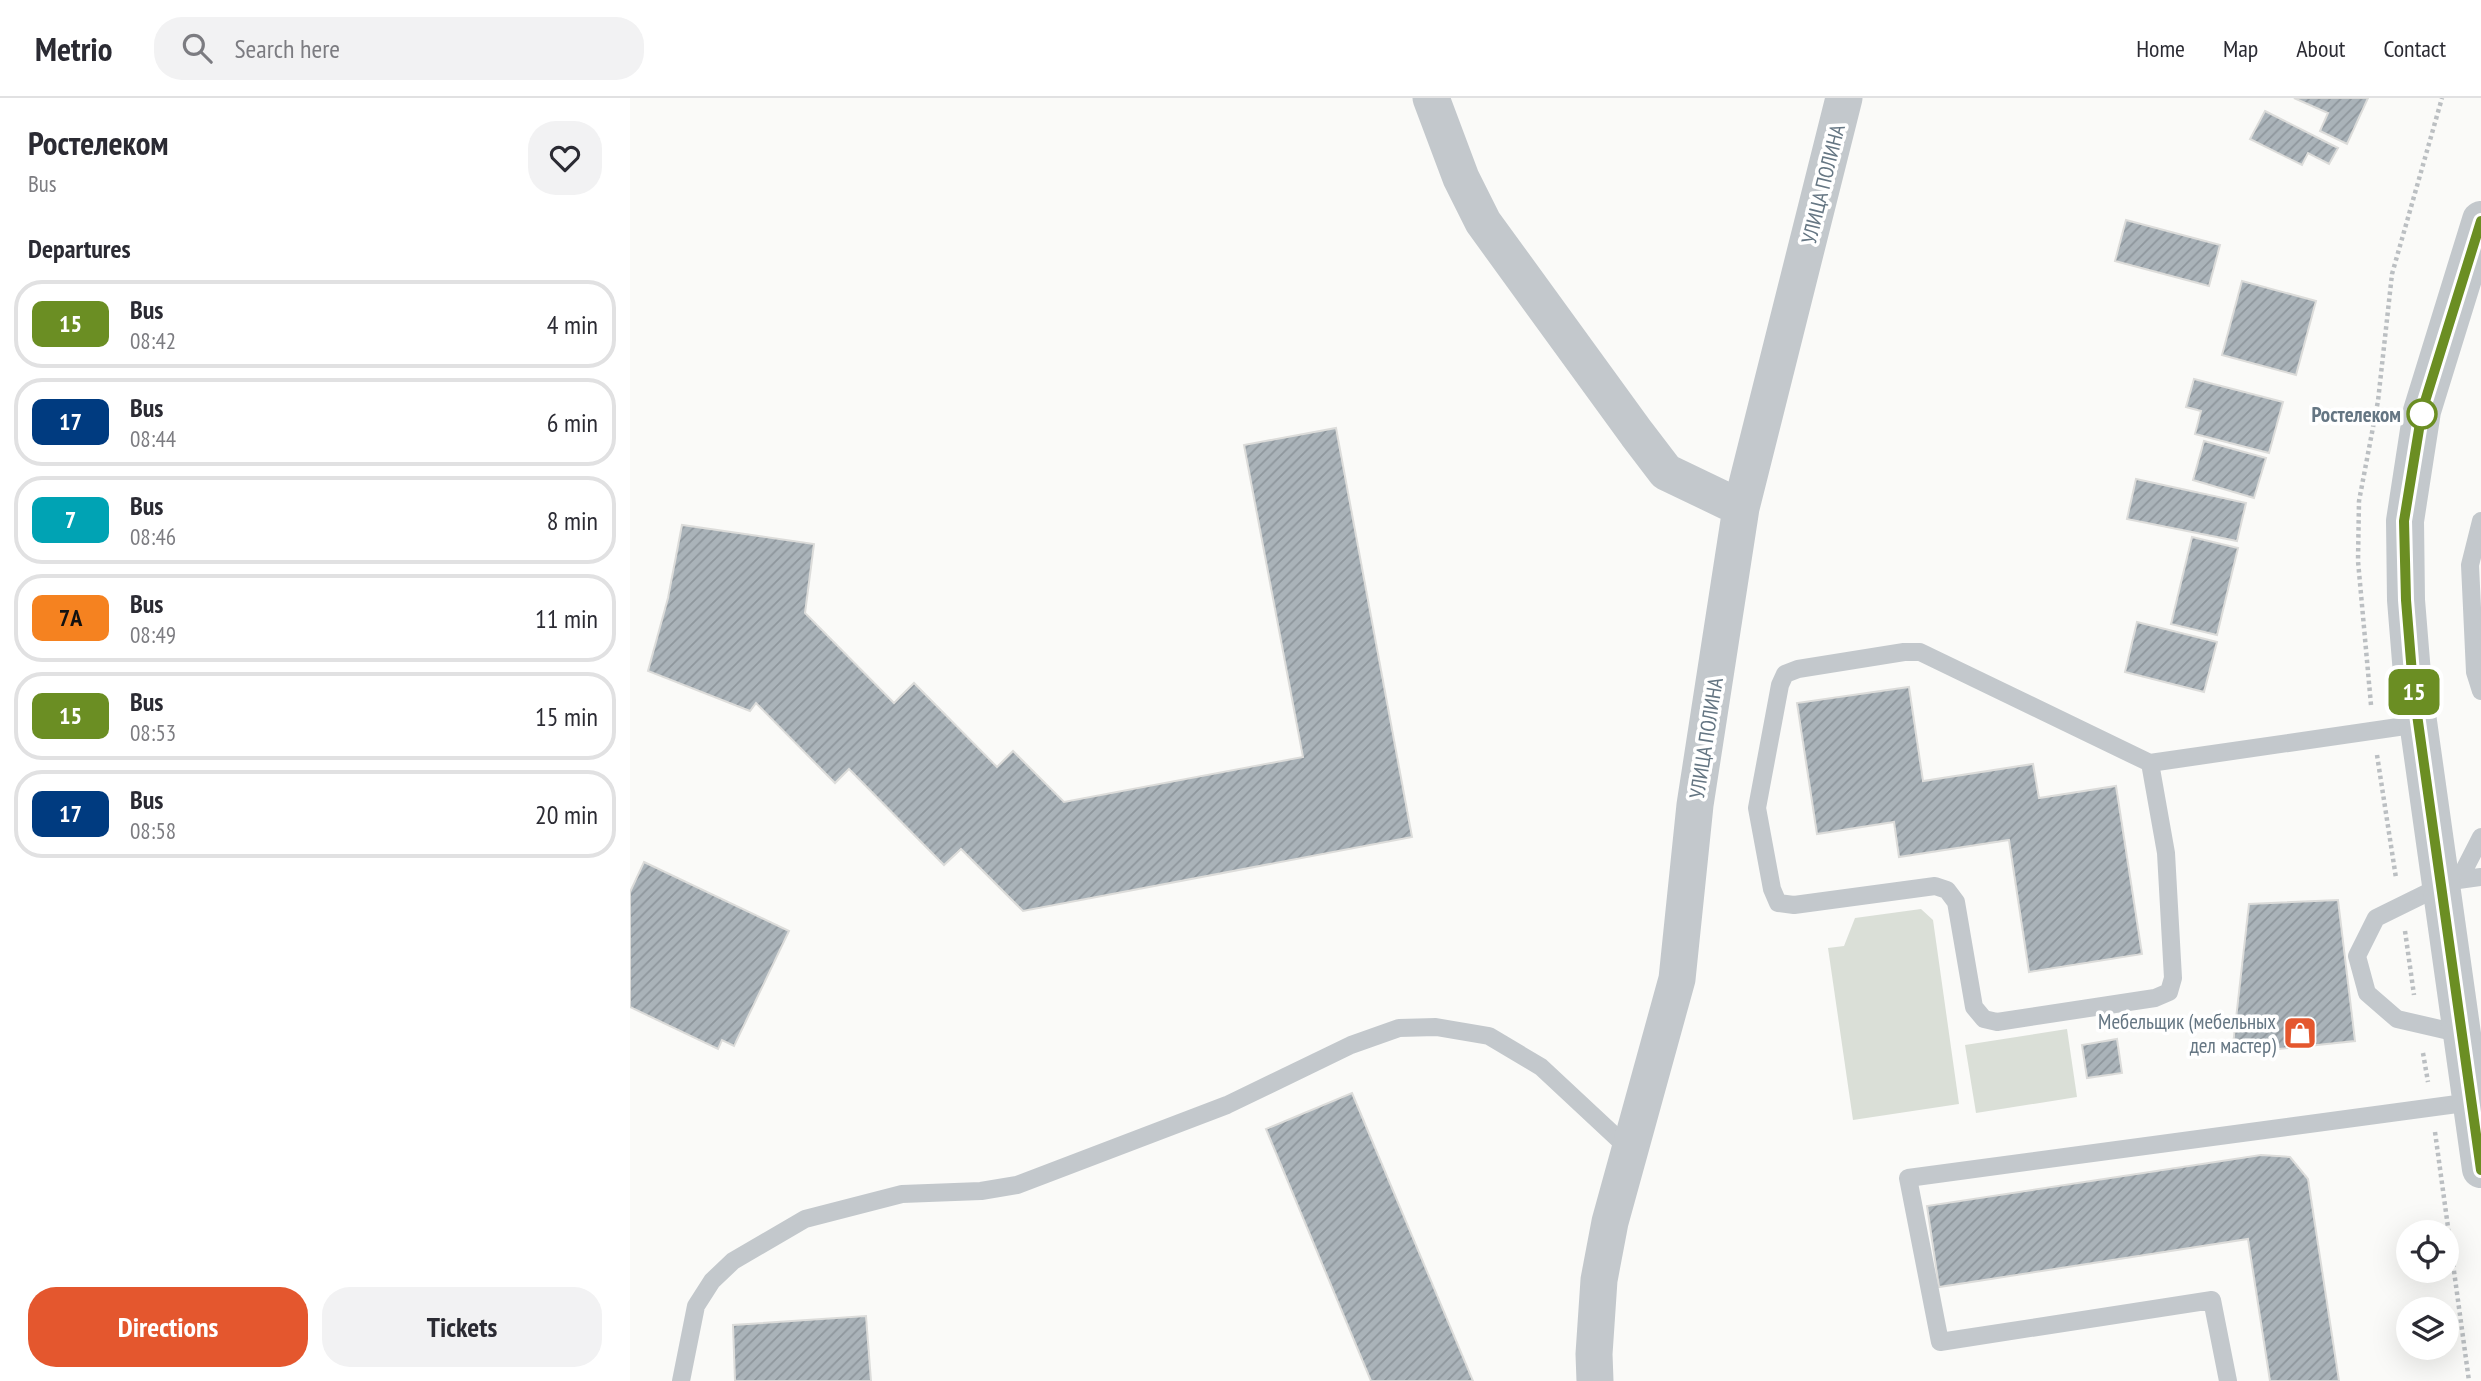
<!DOCTYPE html>
<meta charset="utf-8">
<style>
body{margin:0;font-family:"PT Sans Narrow",sans-serif;background:#f2f2f3;color:#2b2b33;height:100vh;display:flex;flex-direction:column;font-size:26px;white-space:nowrap}
*{box-sizing:border-box;margin:0}
p{font-size:23px;color:#7c7c81}
.icon{flex:none;width:38px;height:38px;fill:none;stroke:currentColor;stroke-width:2;stroke-linecap:round;stroke-linejoin:round}
.map{position:relative;flex:1;overflow:hidden}
.details{display:flex;flex-direction:column;background:#fff;width:630px}
.details>*{flex:none}
.badge{padding:0 14px;border-radius:10px;font-size:24px;line-height:46px}
.buttons{position:absolute;left:1766px;top:1122px;display:grid;gap:14px}
.buttons a{display:grid;place-items:center;width:63px;height:63px;border-radius:50%;background:#fff;box-shadow:0 7px 28px #0002;font-size:35px}
.map>.badge{position:absolute;translate:-50% -50%;box-shadow:0 0 0 4px #fff}
h2{padding:0 28px;font-size:26px;line-height:63px}
.round{display:grid;place-items:center;flex:none;width:74px;height:74px;border-radius:28px;background:#f2f2f3}
.overview{display:flex;align-items:center;justify-content:space-between;height:119px;padding:0 28px}
h1{font-size:33px;font-weight:600;line-height:52px}
.action{display:flex;gap:14px;margin-top:auto;padding:14px 28px}
.action a{flex:1;height:80px;border-radius:28px;background:#e4572e;color:#fff;font-size:28px;font-weight:600;line-height:80px;text-align:center}
.action a+a{background:#f2f2f3;color:#2b2b33}
ul{padding:0;list-style:none}
li{display:flex;align-items:center;gap:21px;height:88px;margin:0 14px 10px;padding:0 14px;border:4px solid #e1e1e2;border-radius:28px}
li div{flex:1}
li b{display:block;font-size:26px}
li em{font-style:normal}
li .badge{min-width:77px;font-weight:700;text-align:center}
header{display:flex;align-items:center;gap:42px;box-sizing:border-box;height:98px;padding:0 35px;background:#fff;border-bottom:2px solid #e1e1e2}
header strong{font-size:33px}
nav{display:flex;gap:38px;margin-inline-start:auto;font-size:24px}
.search{width:490px;height:63px;background:#f2f2f3;display:flex;align-items:center;gap:18px;box-sizing:border-box;padding:0 24px;border-radius:28px;color:#7c7c81;font-size:26px}
main{display:flex;flex:1;min-height:0}
.map>svg:first-child{display:block}
</style>
<header>
<strong>Metrio</strong>
<div class="search"><svg class="icon" aria-label="search" viewBox="0 0 24 24"><circle cx="10" cy="10" r="6"/><path d="M15 15l6 6"/></svg>Search here</div>
<nav><a>Home</a><a>Map</a><a>About</a><a>Contact</a></nav>
</header>
<main>
<section class="details">
<div class="overview"><div><h1>Ростелеком</h1><p>Bus</p></div><a class="round"><svg class="icon" aria-label="heart" viewBox="0 0 24 24"><path d="M12 20l-8-8c-3-5 5-10 8-4 3-6 11-1 8 4z"/></svg></a></div>
<h2>Departures</h2>
<ul>
<li><span class="badge" style="background:#6b8e23;color:#fff">15</span><div><b>Bus</b><p>08:42</p></div><em>4 min</em></li>
<li><span class="badge" style="background:#003b80;color:#fff">17</span><div><b>Bus</b><p>08:44</p></div><em>6 min</em></li>
<li><span class="badge" style="background:#00a3b4;color:#fff">7</span><div><b>Bus</b><p>08:46</p></div><em>8 min</em></li>
<li><span class="badge" style="background:#f58220;color:#111">7А</span><div><b>Bus</b><p>08:49</p></div><em>11 min</em></li>
<li><span class="badge" style="background:#6b8e23;color:#fff">15</span><div><b>Bus</b><p>08:53</p></div><em>15 min</em></li>
<li><span class="badge" style="background:#003b80;color:#fff">17</span><div><b>Bus</b><p>08:58</p></div><em>20 min</em></li>
</ul>
<div class="action"><a>Directions</a><a>Tickets</a></div>
</section>
<div class="map">
<svg width="1851" height="1283" viewBox="0 0 1851 1283">
<defs>
<pattern id="building-hatch" width="6" height="6" patternUnits="userSpaceOnUse" patternTransform="scale(1.75)"><rect width="6" height="6" fill="#aab3b9"/><path d="M-1 1l2-2M0 6l6-6M5 7l2-2" fill="none" stroke="#8e969c"/></pattern>
</defs>
<rect width="100%" height="100%" fill="#fafaf8"/>
<path fill="#dadfd7" d="M1291,811L1303,822L1329,1006L1223,1022L1198,850L1214,848L1225,820Z
M1437,931L1447,999L1346,1015L1335,947Z"/>
<path fill="url(#building-hatch)" stroke="#dcdcda" stroke-width="2" d="M1664,0H1738L1717,46L1690,33L1698,15Z
M1635,13L1708,50L1699,66L1678,55L1672,67L1620,41Z
M1496,122L1590,147L1579,188L1485,163Z
M1612,183L1686,203L1666,277L1592,257Z
M1564,281L1653,304L1639,355L1565,336L1571,313L1556,309Z
M706,330L782,739L393,813L331,751L314,767L219,671L205,685L126,605L120,613L18,573L38,500L52,427L184,446L175,515L264,605L284,585L367,669L383,653L434,704L673,659L614,347Z
M1574,343L1636,360L1624,400L1563,382Z
M1506,381L1616,405L1607,443L1497,421Z
M1562,439L1608,450L1587,537L1541,526Z
M1507,524L1587,544L1574,594L1495,574Z
M1279,589L1293,683L1403,666L1409,700L1486,688L1512,856L1399,874L1379,742L1269,759L1264,724L1187,736L1167,605Z
M14,764L159,833L104,948L92,942L88,951L0,909V794Z
M1708,802L1725,943L1602,956L1619,806Z
M1487,941L1492,975L1457,980L1452,947Z
M722,995L843,1283H741L636,1031Z
M1631,1057L1660,1059L1678,1081L1709,1283H1640L1618,1141L1309,1189L1297,1108Z
M236,1218L241,1283H105L103,1227Z"/>
<g fill="none" stroke-linecap="round" stroke-linejoin="round">
<path stroke="#bbbfc2" stroke-width="4.5" stroke-dasharray="3.5 3.5" stroke-linecap="butt" d="M1741,607L1728,463L1729,403L1748,303L1762,176L1812,0
M1747,657L1766,780
M1775,833L1784,897
M1793,955L1798,984
M1805,1034L1839,1283"/>
<path stroke="#c3c8cc" stroke-width="18" d="M1851,423L1840,467L1845,574L1851,593
M1520,665L1536,755L1543,880L1539,894L1525,900L1367,924L1354,921L1344,909L1326,804L1317,792L1305,788L1164,807L1148,805L1142,791L1127,710L1150,587L1155,576L1168,571L1274,554H1290L1520,665L1789,626
M1829,782L1851,739
M1821,783L1851,779
M1811,788L1746,820L1727,858L1737,895L1767,921L1832,936
M51,1283L66,1208L82,1183L103,1163L175,1121L272,1096L351,1093L387,1087L597,1007L721,947L769,930L806,929L859,938L911,969L1000,1052
M1598,1283L1582,1202L1310,1244L1278,1080L1842,1004"/>
<path stroke="#c3c8cc" stroke-width="37" d="M801,0L831,80L853,124L1007,336L1036,374L1111,410
M965,1283L964,1256L969,1182L980,1124L1047,881L1065,707L1111,410L1214,0"/>
<path stroke="#c3c8cc" stroke-width="38" d="M1851,122L1792,313L1775,423L1776,502L1783,588L1851,1071"/>
</g>
<g fill="none" stroke-linecap="round" stroke-linejoin="round">
<defs>
<path id="line" d="M1851,123L1792,313L1774,423L1776,502L1783,588L1851,1072"/>
</defs>
<use href="#line" stroke="#fff" stroke-width="16"/>
<use href="#line" stroke="#6b8e23" stroke-width="10"/>
</g>
<defs>
<symbol id="shop-square" viewBox="-11 -11 22 22"><rect x="-9" y="-9" width="18" height="18" rx="4" fill="#e4572e" stroke="#fff"/><path d="M-5-2.5h2.3a2.7 3.5 0 0 1 5.4 0H5L5.5 6h-11ZM-1.5-2.5h3a1.5 2.3 0 0 0-3 0Z" fill="#fff"/></symbol>
</defs>
<g fill-rule="evenodd">
<use href="#shop-square" x="1651" y="916" width="38" height="38"/>
</g>
<circle fill="#fff" stroke="#6b8e23" stroke-width="3.5" cx="1792" cy="316" r="14"/>
<g text-anchor="middle" dominant-baseline="central" stroke-width="7" stroke-linejoin="round" paint-order="stroke">
<g font-size="21" fill="#657683" stroke="#fff">
<text transform="translate(1193 86) rotate(-76)">УЛИЦА ПОЛИНА</text>
<text transform="translate(1076 640) rotate(-81)">УЛИЦА ПОЛИНА</text>
</g>
<g font-size="21" font-weight="bold" fill="#657683" stroke="#fff" text-anchor="end">
<text x="1771" y="316">Ростелеком</text>
</g>
<g font-size="21" fill="#657683" stroke="#fff" text-anchor="end">
<text x="1646" y="923">Мебельщик (мебельных<tspan x="1646" dy="24">дел мастер)</tspan></text>
</g>
</g>
</svg>
<div class="buttons">
<a><svg class="icon" aria-label="locate" viewBox="0 0 24 24"><circle cx="12" cy="12" r="6"/><path d="M12 2v4M12 18v4M2 12h4M18 12h4"/></svg></a>
<a><svg class="icon" aria-label="layers" viewBox="0 0 24 24"><path d="M12 4l9 5-9 5-9-5zM3 14l9 5 9-5"/></svg></a>
</div>
<b class="badge" style="left:1784px;top:594px;background:#6b8e23;color:#fff">15</b>
</div>
</main>
